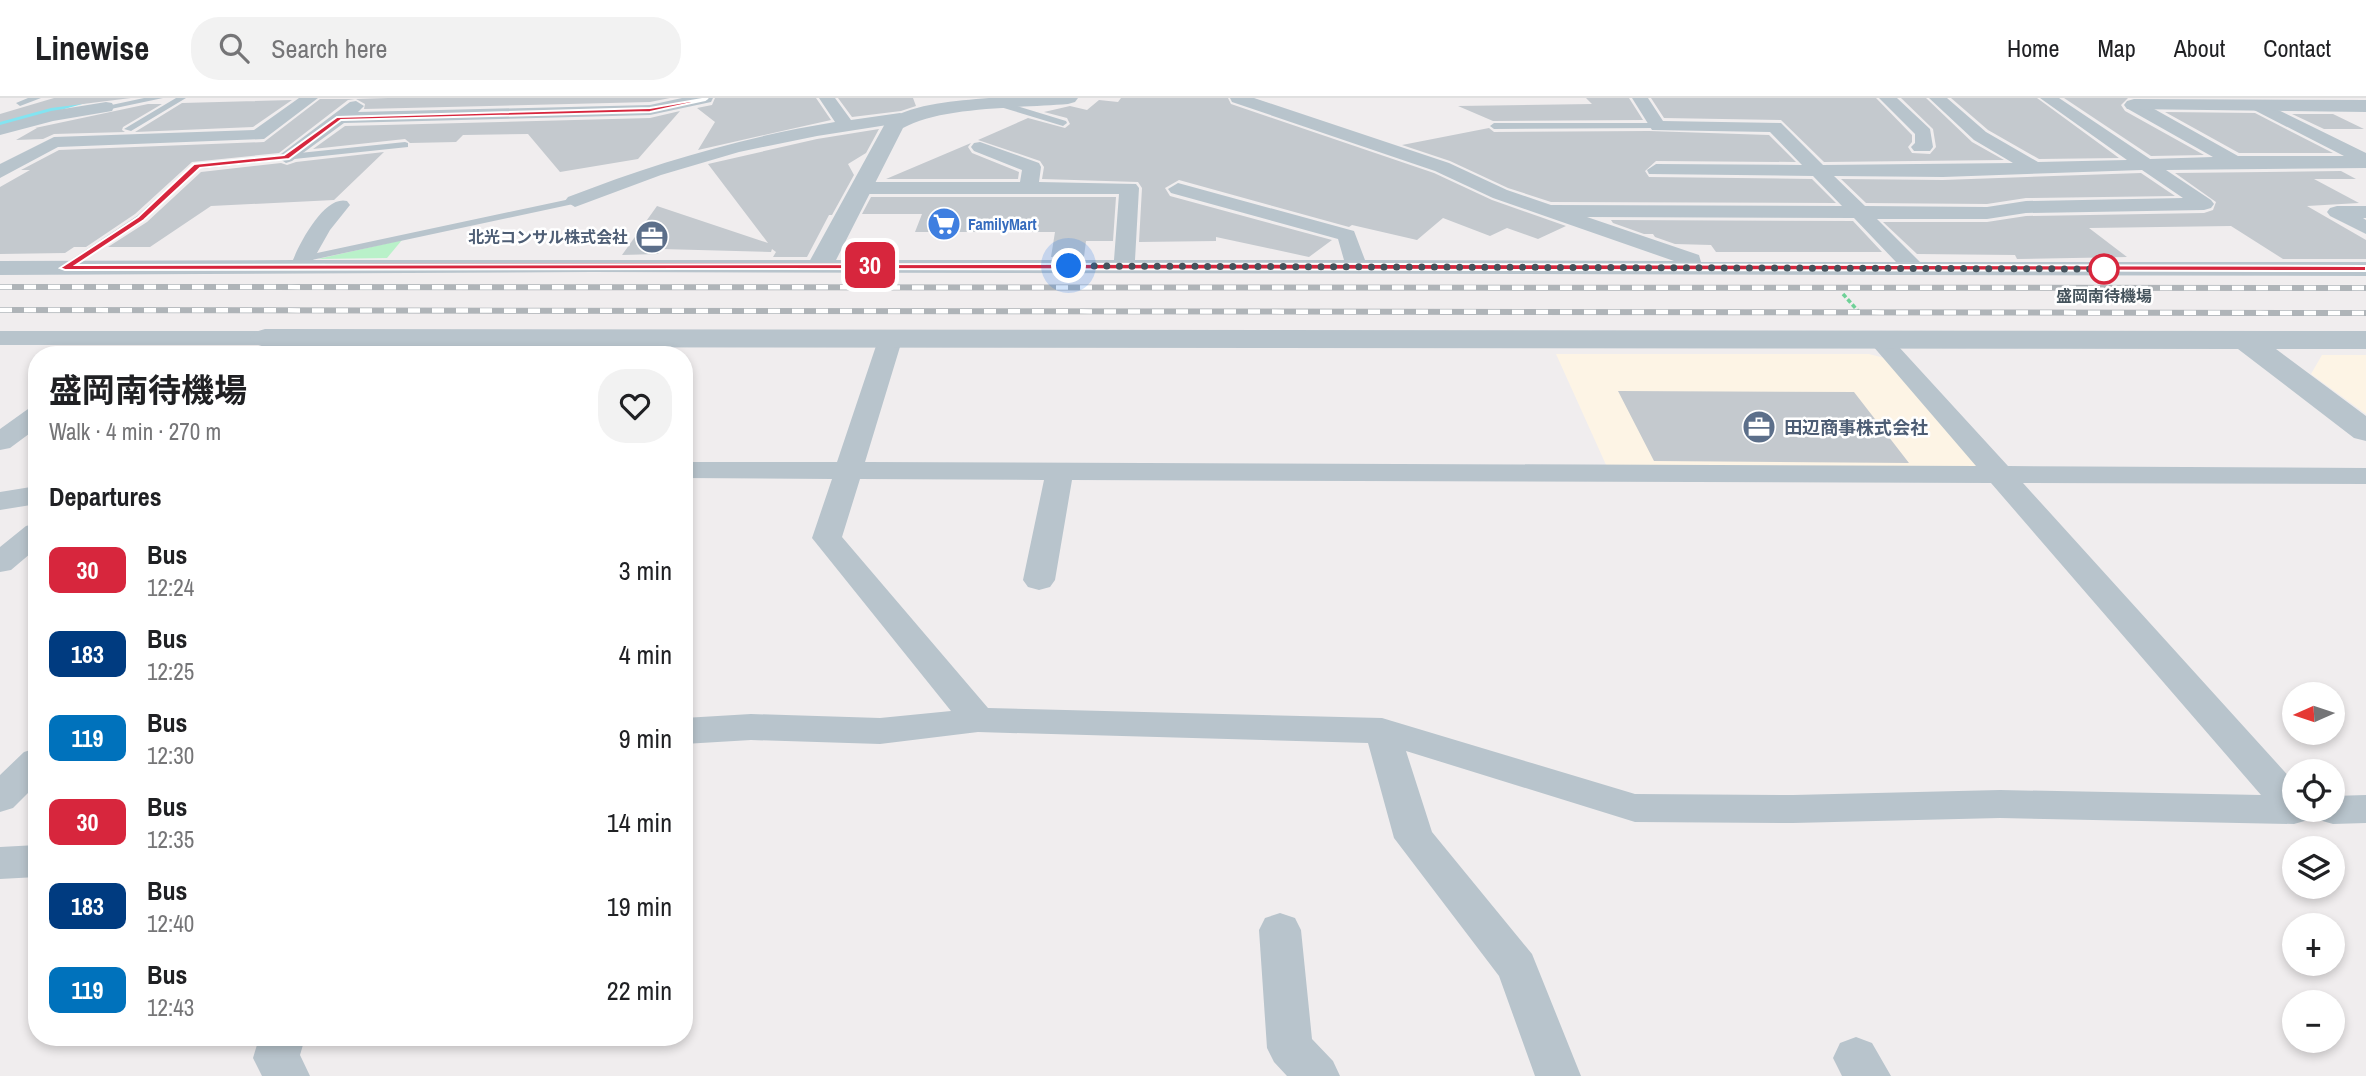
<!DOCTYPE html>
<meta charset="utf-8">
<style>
body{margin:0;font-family:"Archivo Narrow","Noto Sans JP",sans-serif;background:#f2f2f2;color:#202124;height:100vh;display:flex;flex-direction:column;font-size:26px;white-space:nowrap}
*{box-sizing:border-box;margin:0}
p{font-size:23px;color:#757577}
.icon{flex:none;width:38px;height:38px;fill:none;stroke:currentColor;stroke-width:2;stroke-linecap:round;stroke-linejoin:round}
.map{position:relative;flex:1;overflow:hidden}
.details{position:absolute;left:28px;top:248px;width:665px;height:700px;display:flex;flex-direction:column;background:#fff;border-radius:28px;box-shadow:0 4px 10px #0003}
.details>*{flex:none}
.badge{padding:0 14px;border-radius:10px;font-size:24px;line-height:46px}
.needle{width:46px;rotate:267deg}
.fabs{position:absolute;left:2282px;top:584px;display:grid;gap:14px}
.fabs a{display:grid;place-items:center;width:63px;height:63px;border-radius:50%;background:#fff;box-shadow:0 4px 10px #0003;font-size:35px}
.you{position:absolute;width:35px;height:35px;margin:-18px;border:5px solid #fff;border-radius:50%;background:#1a73e8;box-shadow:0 0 0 10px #1a73e833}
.map>.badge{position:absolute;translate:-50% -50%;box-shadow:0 0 0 4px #fff}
h2{padding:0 21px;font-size:26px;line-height:63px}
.round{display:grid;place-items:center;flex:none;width:74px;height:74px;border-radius:28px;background:#f2f2f2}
.summary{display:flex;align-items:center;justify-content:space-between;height:119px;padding:0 21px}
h1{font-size:33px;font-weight:700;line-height:52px}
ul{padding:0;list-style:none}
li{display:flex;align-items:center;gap:21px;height:84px;padding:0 21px}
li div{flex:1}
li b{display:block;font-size:26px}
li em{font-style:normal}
li .badge{min-width:77px;font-weight:700;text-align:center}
header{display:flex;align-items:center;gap:42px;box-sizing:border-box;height:98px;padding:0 35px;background:#fff;border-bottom:2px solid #e0e0e0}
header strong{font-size:33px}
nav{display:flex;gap:38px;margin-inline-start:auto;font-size:24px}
.search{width:490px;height:63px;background:#f2f2f2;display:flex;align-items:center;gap:18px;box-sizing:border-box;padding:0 24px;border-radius:28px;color:#757577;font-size:26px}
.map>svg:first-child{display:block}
</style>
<header>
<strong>Linewise</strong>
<div class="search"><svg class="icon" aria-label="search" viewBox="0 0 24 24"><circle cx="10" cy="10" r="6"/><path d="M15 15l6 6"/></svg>Search here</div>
<nav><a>Home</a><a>Map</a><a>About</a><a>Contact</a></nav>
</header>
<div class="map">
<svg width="2366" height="978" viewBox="0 0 2366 978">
<rect width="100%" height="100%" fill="#f0edee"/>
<path fill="#fdf4e5" d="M1556,256H1869L1888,261L1979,363L1974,370L1607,369Z
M2322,257H2366V316L2311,276Z"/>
<path fill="#b9f1c9" d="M402,142L387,160L318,161Z"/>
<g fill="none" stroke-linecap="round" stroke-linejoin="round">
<path stroke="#83e4f1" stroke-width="6" d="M0,26L92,0"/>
</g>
<path fill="#c4c9ce" d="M54,0H131L51,10L0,24V16Z
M388,0H670L650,4L364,11L365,6L356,1Z
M715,0H816L831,22L698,52L715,24L697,10L712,7Z
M838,0H913L916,8L901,13L852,19Z
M1121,0H1228L1231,6L1434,75L1492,102L1566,128L1538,141L1507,130L1490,138L1443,120L1417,142L1352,127L1349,129L1179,82L1165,90L1170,98L1332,142L1309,159L1216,139V143L1139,144L1142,90L1138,84L1042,81L1044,69L1040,63L978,42L1028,20L1065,30L1070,26L1067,20L1044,14L1070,8L1087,12L1099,2L1118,4Z
M1586,0H1629L1643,22L1493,23L1458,8L1592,6Z
M1651,0H1876L1912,37V44L1908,49L1912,55L1930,56L1936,49L1933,31L1901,0H1926L1972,44L2004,62L1824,64L1781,22L1664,20Z
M1951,0H2037L2119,60L2039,61L1988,32Z
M2064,0H2128L2121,7L2125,13L2204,57L2151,58Z
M320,1H355L348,2L279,55L192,64L135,116L86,149H74L65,155L0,156V89L30,72H21L59,52L264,44Z
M292,2L253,29L135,34L182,5Z
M148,6H162L123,29L122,32L125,34L54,36L43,41L16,42L37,30H35Z
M680,13L638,61L560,74L528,36L463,37L456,44L410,45L405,41L313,51L345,28L650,20Z
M2165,14L2255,15L2333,55H2239Z
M2292,16H2333L2364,31H2324Z
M1489,30L1494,34L1649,33L1769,37L1796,64L1656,63L1645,73L1649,79L1812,81L1836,105L1551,104L1508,90L1450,63L1402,47Z
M879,31L866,55L848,66L854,77L832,117H829L807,159H773L776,154L772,151L771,154L661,151L658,156L622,157L657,108L768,145L708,66L817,41Z
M971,45L968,49L972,55L1019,74L1018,81H886Z
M384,54L334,102L211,108L150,149H108L147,124L201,74L281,65L287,67L296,64Z
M2341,73L2356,81H2314L2359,105L2307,108L2366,142V161H2283L2231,128L2089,130L2127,159L2017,161L2015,157L1917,156L1883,124H1987L2026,118L2204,115L2213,112L2216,104L2175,75Z
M2141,75L2175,98L2026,100L1987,106L1866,105L1841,81L1943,82Z
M871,99H1116L1113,143H1086L1084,159H1051L1055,134H915L922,116H862Z
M1611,122L1853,123L1882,154H1716L1711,147L1675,146L1655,139L1653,136H1644L1613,125Z
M1618,293L1854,294L1909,365L1654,363Z"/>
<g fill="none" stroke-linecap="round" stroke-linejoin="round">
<path stroke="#6fd198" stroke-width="3.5" stroke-dasharray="4.5 2.5" stroke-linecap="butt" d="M1843,196L1858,213"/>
<path fill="#b8c4cc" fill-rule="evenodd" d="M28,0H41L20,8L16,5Z
M144,0H163L106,12L102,9Z
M176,0H186L131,33L124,31Z
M1000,3L1066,23L1067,25L1063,28L997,8L996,6Z
M1658,25L1662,28L1661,30L1494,31L1490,28L1494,25Z
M405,44L408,45V49L200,71L145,122L69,171L60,169L137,118L194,66Z
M575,100L578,101V105L307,163L297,168L292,165L303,158Z"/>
<path fill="#b8c4cc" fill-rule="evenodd" d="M299,0H318L264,41L58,49L0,80V66L54,39L254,32Z
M682,0H713L711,4L650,17L344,25L292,63L286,65L277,59L350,4L356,3L364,8L358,14L650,7Z
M819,0H835L851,22L900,15L909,20L900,25L817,38L739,54L661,77L575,109L565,103L568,99C655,65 743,39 835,24Z
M1230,0H1254L1449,65L1507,92L1551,107L1842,108L1813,78L1649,76L1647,72L1656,66L1802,67L1770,34L1652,32L1632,0H1648L1663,23L1781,25L1823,67L2013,65L1974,42L1929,0H1947L1986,34L2038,64L2127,62L2040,0H2059L2150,61L2213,59L2128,11L2126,7L2128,3H2140L2238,58H2344L2254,12L2252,8L2254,4L2260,3L2366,55V70L2166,72L2211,102L2214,106L2211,110L2204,112L2026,115L1987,121H1877L1920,164H2366V178L592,174L0,177V163L293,162C300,144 325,97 347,103L350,107L330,132L313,162H1114L1119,96H861L851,90L861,84H1020L1022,72L974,53L971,49L974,45L980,44L1039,65L1041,69L1039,84L1136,86L1139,90L1135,162H1344L1338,141L1171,95L1168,91L1178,85L1354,133L1365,162L1674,163L1493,100L1435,73L1232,4ZM2142,72L2183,100L2026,103L1987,109L1865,108L1834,78L1943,79ZM1587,119L1854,120L1896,164H1701L1699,157Z
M1879,0H1897L1930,31L1933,49L1930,53H1914L1911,49L1915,45V36Z
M106,4L112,5L114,9L112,13L53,23L0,37V27L51,13Z
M2337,108H2366V120H2363L2366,122V136L2330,118L2327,114L2330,110Z
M891,232L899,234L903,239L865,364L1976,368L1872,247L1868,242L1872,237L1880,235L1888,237L2008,368L2366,370V386L2023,385L2294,684V712H2313L2308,722L2294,726L2000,720L1793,725L1635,724L1406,653L1432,734L1532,856L1581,978H1535L1499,878L1394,740L1368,645L978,634L880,646L751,642L684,646V620L751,616L880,620L951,613L812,440L832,381L684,380V364H837L879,239L883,234ZM860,381L1044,382L1023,482L1028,489L1039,492L1050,489L1055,482L1072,382L1991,385L2261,697L2000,692L1793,697L1635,696L1382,620L988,610L842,439Z
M0,233H265L273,235L277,240L273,245L265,247H0Z
M37,309V330L10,350L0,352V331L28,311Z
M37,388V406L0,412V394Z
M37,425V450L11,472L0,474V449L26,428Z
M37,650V686L13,710L0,714V677L24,654Z
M2366,697V725L2333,726L2319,722L2314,712H2333V698Z
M37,747V779L0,781V749Z
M1280,815L1295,820L1301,832L1312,941L1333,963L1340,978H1287L1274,964L1267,950L1259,832L1265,820Z
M1856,939L1872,945L1891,978H1842L1833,960L1840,945Z
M259,940H305L300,957L310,978H262L253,960Z"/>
<path fill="#b8c4cc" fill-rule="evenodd" d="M989,0H1078L1075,4L1068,6C1023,10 941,8 903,30L834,166L830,172L821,174L812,172L808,166L887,22C917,5 955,3 989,0Z
M2134,1L2366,2V14L2127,11L2124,7L2127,3Z
M265,231L2366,233V251H2276L2366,318V343L2354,340L2238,251L265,249L255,246L250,240L255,234Z"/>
<defs>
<path id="rail" d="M0,189L2366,190
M0,212L2366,215"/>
</defs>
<use href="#rail" stroke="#afb4b8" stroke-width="6"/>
<use href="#rail" stroke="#fff" stroke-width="4.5" stroke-dasharray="12" stroke-linecap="butt"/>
</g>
<path fill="#d7263d" stroke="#fff" stroke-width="2" d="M705,2L650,14L341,22L289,61L200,70L144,122L76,167C839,163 1603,167 2366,168V173C1599,173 832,169 65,172L60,170L138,119L194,66L284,57L337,19L650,10L708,0Z"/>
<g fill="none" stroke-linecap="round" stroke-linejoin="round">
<path stroke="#45535c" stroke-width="7" stroke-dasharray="0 12.6" d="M1069,168L2104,171"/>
</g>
<defs>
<symbol id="supermarket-disc" viewBox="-11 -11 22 22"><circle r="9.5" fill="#3f7fe0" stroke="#fff"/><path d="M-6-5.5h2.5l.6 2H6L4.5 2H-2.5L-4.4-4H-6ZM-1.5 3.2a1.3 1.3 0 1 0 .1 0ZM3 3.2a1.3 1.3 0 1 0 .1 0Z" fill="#fff"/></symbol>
<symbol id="office-disc" viewBox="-11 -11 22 22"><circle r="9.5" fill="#5c6f8a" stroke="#fff"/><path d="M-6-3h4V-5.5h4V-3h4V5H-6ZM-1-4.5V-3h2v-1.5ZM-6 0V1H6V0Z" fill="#fff"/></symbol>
</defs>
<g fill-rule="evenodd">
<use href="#supermarket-disc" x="925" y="107" width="38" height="38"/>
<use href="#office-disc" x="633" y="120" width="38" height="38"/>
<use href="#office-disc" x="1740" y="310" width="38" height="38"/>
</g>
<circle fill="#fff" stroke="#d7263d" stroke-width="3.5" cx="2104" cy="171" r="14"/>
<g text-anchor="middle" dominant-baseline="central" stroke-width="5" stroke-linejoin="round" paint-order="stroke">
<g font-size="16" font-weight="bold" fill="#366cbe" stroke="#fff" text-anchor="start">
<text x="968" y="126">FamilyMart</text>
</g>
<g font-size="16" font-weight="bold" fill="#4e5e75" stroke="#fff" text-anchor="end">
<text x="628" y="139">北光コンサル株式会社</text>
</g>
<g font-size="16" font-weight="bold" fill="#45535c" stroke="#fff">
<text x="2104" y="198">盛岡南待機場</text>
</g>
<g font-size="18" font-weight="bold" fill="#4e5e75" stroke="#fff" text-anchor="start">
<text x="1784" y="329">田辺商事株式会社</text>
</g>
</g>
</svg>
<div class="fabs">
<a><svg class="needle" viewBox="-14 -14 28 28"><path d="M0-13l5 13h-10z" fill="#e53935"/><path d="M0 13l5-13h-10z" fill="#757577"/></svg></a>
<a><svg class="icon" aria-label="locate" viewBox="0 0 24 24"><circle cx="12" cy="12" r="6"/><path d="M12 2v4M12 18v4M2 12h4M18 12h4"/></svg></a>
<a><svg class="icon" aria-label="layers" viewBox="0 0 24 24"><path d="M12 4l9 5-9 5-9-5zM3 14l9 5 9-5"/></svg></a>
<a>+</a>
<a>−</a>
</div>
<div class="you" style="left:1069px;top:168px"></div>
<b class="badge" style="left:870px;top:167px;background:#d7263d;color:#fff">30</b>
<section class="details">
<div class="summary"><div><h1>盛岡南待機場</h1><p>Walk · 4 min · 270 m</p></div><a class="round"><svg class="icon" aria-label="heart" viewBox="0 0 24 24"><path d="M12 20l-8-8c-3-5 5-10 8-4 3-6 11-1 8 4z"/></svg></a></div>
<h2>Departures</h2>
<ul>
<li><span class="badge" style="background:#d7263d;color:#fff">30</span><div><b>Bus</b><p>12:24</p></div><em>3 min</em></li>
<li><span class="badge" style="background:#003b80;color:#fff">183</span><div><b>Bus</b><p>12:25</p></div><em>4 min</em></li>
<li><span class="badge" style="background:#0072bc;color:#fff">119</span><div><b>Bus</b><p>12:30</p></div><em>9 min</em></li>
<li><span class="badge" style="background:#d7263d;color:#fff">30</span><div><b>Bus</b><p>12:35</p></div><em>14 min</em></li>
<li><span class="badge" style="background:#003b80;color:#fff">183</span><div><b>Bus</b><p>12:40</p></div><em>19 min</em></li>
<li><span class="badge" style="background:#0072bc;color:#fff">119</span><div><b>Bus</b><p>12:43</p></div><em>22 min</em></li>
</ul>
</section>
</div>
